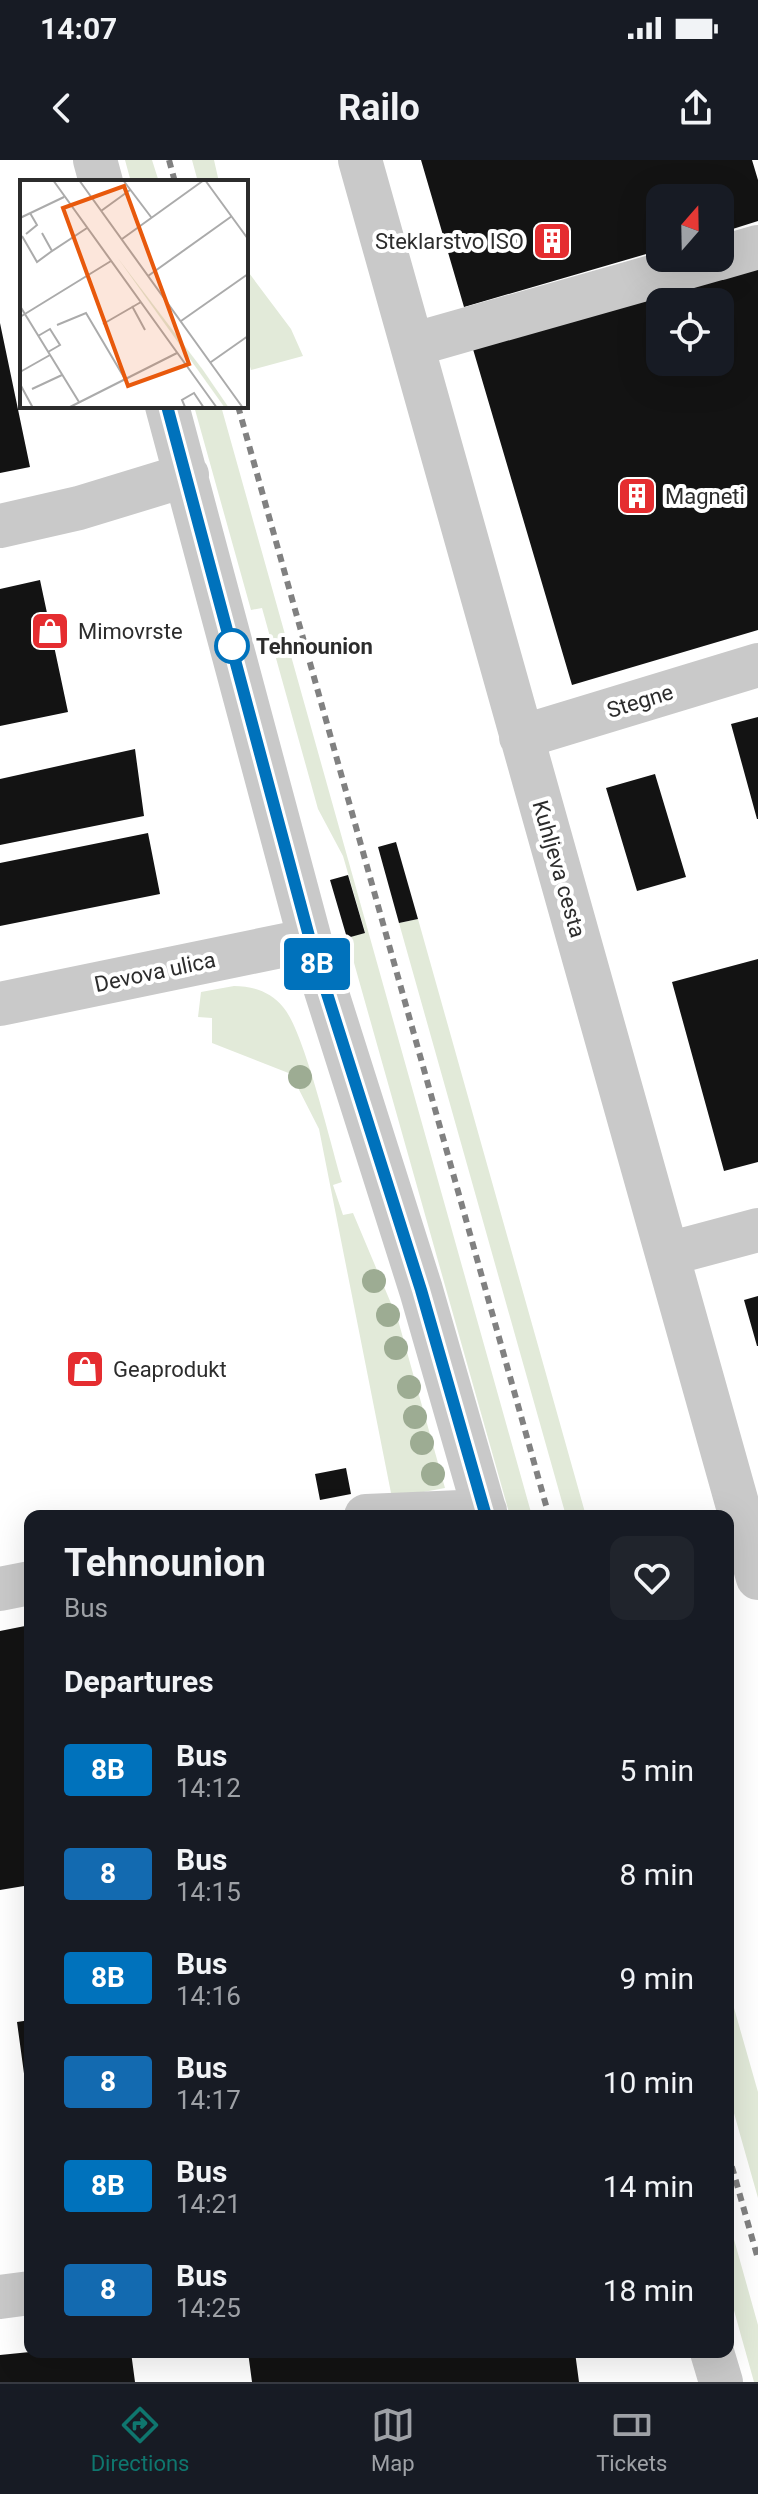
<!DOCTYPE html>
<style>
body{margin:0;font-family:Roboto,sans-serif;background:#20242c;color:#f1f3f6;height:100vh;display:flex;flex-direction:column;font-size:30px;white-space:nowrap}
*{box-sizing:border-box;margin:0}
p{font-size:26px;color:#9ea1a6}
.icon{flex:none;width:44px;height:44px;fill:none;stroke:currentColor;stroke-width:2;stroke-linecap:round;stroke-linejoin:round}
.map{position:relative;flex:1;overflow:hidden}
.panel{position:absolute;left:24px;top:1350px;width:710px;height:848px;display:flex;flex-direction:column;background:#171b24;border-radius:16px;box-shadow:0 8px 32px #0002}
.panel>*{flex:none}
.badge{padding:0 16px;border-radius:6px;font-size:28px;line-height:52px}
.needle{width:52px;rotate:20deg}
.tools{position:absolute;left:646px;top:24px;display:grid;gap:16px}
.tools a{display:grid;place-items:center;width:88px;height:88px;border-radius:16px;background:#171b24;box-shadow:0 8px 32px #0002;font-size:40px}
.map>.badge{position:absolute;translate:-50% -50%;box-shadow:0 0 0 4px #fff}
h2{padding:0 40px;font-size:30px;line-height:72px}
.round{display:grid;place-items:center;flex:none;width:84px;height:84px;border-radius:16px;background:#20242c}
.headline{display:flex;align-items:center;justify-content:space-between;height:136px;padding:0 40px}
h1{font-size:38px;font-weight:700;line-height:60px}
ul{padding:0;list-style:none}
li{display:flex;align-items:center;gap:24px;height:104px;padding:0 40px}
li div{flex:1}
li b{display:block;font-size:30px}
li em{font-style:normal}
li .badge{min-width:88px;font-weight:700;text-align:center}
.status{display:flex;justify-content:space-between;align-items:center;height:56px;padding:0 40px;background:#171b24;direction:ltr}
.status svg{height:22px;fill:currentColor}
header{display:flex;justify-content:space-between;align-items:center;height:104px;padding:0 40px;background:#171b24;font-size:36px;font-weight:700}
.tabs{display:flex;justify-content:space-around;align-items:center;height:112px;border-top:2px solid #363941;background:#171b24;font-size:22px;color:#9ea1a6}
.tabs a{display:grid;justify-items:center;gap:4px}
.tabs .selected{color:#0f766e}
.map>svg:first-child{display:block}
</style>
<div class="status"><b>14:07</b><svg viewBox="0 0 49 12"><path d="M0 12V9h3v3zM5 12V6h3v6zM10 12V3h3v9zM15 12V0h3v12zM26 1h20v11H26zM47 4h2v5h-2z"/></svg></div>
<header><svg class="icon" aria-label="back" viewBox="0 0 24 24"><path d="M15 5l-7 7 7 7"/></svg>Railo<svg class="icon" aria-label="share" viewBox="0 0 24 24"><path d="M12 15V3M7 8l5-5 5 5M5 13v7h14v-7"/></svg></header>
<div class="map">
<svg width="758" height="2222" viewBox="0 0 758 2222">
<rect width="100%" height="100%" fill="#fff"/>
<path fill="#e2ead9" d="M125,0H152L159,22H131Z
M192,0H214L219,22H198Z
M246,109L291,169L303,196L251,210L246,193Z
M194,246H221L532,1356H510L347,778L365,772L343,696L318,649L262,448L251,450Z
M418,759L586,1356H566L399,763Z
M234,826C253,826 271,832 283,847C304,870 331,986 342,1022L333,1025L343,1055L353,1053L398,1160L445,1328L396,1337L391,1333L319,969L291,914L212,883V858L198,857L201,832Z
M728,1827L758,1932V2038L728,1932Z
M728,2058L758,2165V2222H754L728,2129Z"/>
<path fill="#131313" fill-rule="evenodd" d="M421,0H752L758,20V61L720,73V38H660V90L464,147Z
M758,106V470L572,525L470,179ZM660,142H720V202H660Z
M0,163L30,307L0,313Z
M40,420L68,552L0,566V429Z
M758,557V659H757L731,564Z
M135,589L144,656L0,685V619Z
M655,614L686,717L637,731L606,628Z
M148,673L160,734L0,766V703Z
M396,682L418,759L399,763L378,687Z
M348,715L365,773L347,778L330,720Z
M758,799V1002L724,1011L672,822Z
M758,1136V1186H757L744,1140Z
M346,1308L351,1334L320,1340L315,1314Z
M30,1465V1725L0,1730V1471Z
M30,1860V1943H28L17,1862Z
M30,2192H131L135,2222H0V2195Z
M248,2192H575L579,2222H252Z"/>
<g fill="none" stroke-linecap="round" stroke-linejoin="round">
<path stroke="#c9c9c9" stroke-width="44" d="M95,0L101,22
M360,0L758,1418
M720,98L758,87
M412,185L719,98
M167,246L310,780L421,1130L486,1356
M0,366L79,348L187,315
M521,577L758,505
M0,844L310,780
M668,1094L758,1070
M366,1356L485,1351
M0,1429L30,1423
M0,2137L30,2133
M712,2192L721,2222"/>
<path stroke="#818181" stroke-width="6" stroke-dasharray="8 6" stroke-linecap="butt" d="M169,0L175,22
M238,246L549,1356
M728,1993L758,2099"/>
</g>
<g fill="#9dac93">
<circle cx="300" cy="917" r="12"/>
<circle cx="374" cy="1121" r="12"/>
<circle cx="388" cy="1155" r="12"/>
<circle cx="396" cy="1188" r="12"/>
<circle cx="409" cy="1227" r="12"/>
<circle cx="415" cy="1257" r="12"/>
<circle cx="422" cy="1283" r="12"/>
<circle cx="433" cy="1314" r="12"/>
</g>
<g fill="none" stroke-linecap="round" stroke-linejoin="round">
<defs>
<path id="line" d="M167,246L310,780L421,1130L486,1356"/>
</defs>
<use href="#line" stroke="#fff" stroke-width="18"/>
<use href="#line" stroke="#0072bc" stroke-width="12"/>
</g>
<defs>
<symbol id="building-square" viewBox="-11 -11 22 22"><rect x="-9" y="-9" width="18" height="18" rx="4" fill="#e52d30" stroke="#fff"/><path d="M-4-6H4V6H1V3H-1V6H-4ZM-2.5-4.3h1.7v1.8h-1.7ZM.8-4.3h1.7v1.8H.8ZM-2.5-1h1.7V.8h-1.7ZM.8-1h1.7V.8H.8Z" fill="#fff"/></symbol>
<symbol id="shop-square" viewBox="-11 -11 22 22"><rect x="-9" y="-9" width="18" height="18" rx="4" fill="#e52d30" stroke="#fff"/><path d="M-5-2.5h2.3a2.7 3.5 0 0 1 5.4 0H5L5.5 6h-11ZM-1.5-2.5h3a1.5 2.3 0 0 0-3 0Z" fill="#fff"/></symbol>
</defs>
<g fill-rule="evenodd">
<use href="#building-square" x="530" y="59" width="44" height="44"/>
<use href="#building-square" x="615" y="314" width="44" height="44"/>
<use href="#shop-square" x="28" y="449" width="44" height="44"/>
<use href="#shop-square" x="63" y="1187" width="44" height="44"/>
</g>
<circle fill="#fff" stroke="#0072bc" stroke-width="4" cx="232" cy="486" r="16"/>
<g text-anchor="middle" dominant-baseline="central" stroke-width="8" stroke-linejoin="round" paint-order="stroke">
<g font-size="22" fill="#2c2c2c" stroke="#fff" text-anchor="start">
<text x="524" y="81" text-anchor="end">Steklarstvo ISO</text>
<text x="665" y="336">Magneti</text>
<text x="78" y="471">Mimovrste</text>
<text x="113" y="1209">Geaprodukt</text>
</g>
<g font-size="22" font-weight="bold" fill="#2c2c2c" stroke="#fff" text-anchor="start">
<text x="256" y="486">Tehnounion</text>
</g>
<g font-size="22" fill="#2c2c2c" stroke="#fff">
<text transform="translate(640 541) rotate(-17)">Stegne</text>
<text transform="translate(559 709) rotate(74)">Kuhljeva cesta</text>
<text transform="translate(155 812) rotate(-12)">Devova ulica</text>
</g>
</g>
<g transform="translate(20 20)">
<rect width="228" height="228" fill="#fff"/>
<path d="M97,77L183,190L209,228H205Z" fill="#e2ead9"/>
<path fill="none" stroke="#ababab" stroke-width="2" d="M33,0L197,228M59,0L223,228M103,0L131,37M185,0L228,59M81,31L110,10M0,38L44,17M22,53L32,71L67,48M6,54L17,45L10,33M2,56L17,82L32,71M102,59L184,0M128,96L212,36M0,126L59,222M112,126L125,150M0,137L91,81M161,141L228,94M83,144L121,122M37,145L66,133L105,199M18,156L30,149L40,165L28,172M191,182L228,156M0,192L30,175M0,204L13,228M12,209L42,195M165,227L162,220L174,213L184,228M48,228L157,173"/>
<path fill="#e8590c" fill-opacity="0.15" stroke="#e8590c" stroke-width="4" d="M104,6L169,184L108,206L43,28Z"/>
<rect width="228" height="228" fill="none" stroke="#2c2c2c" stroke-width="4"/>
</g>
</svg>
<div class="tools">
<a><svg class="needle" viewBox="-14 -14 28 28"><path d="M0-13l5 13h-10z" fill="#e53935"/><path d="M0 13l5-13h-10z" fill="#9ea1a6"/></svg></a>
<a><svg class="icon" aria-label="locate" viewBox="0 0 24 24"><circle cx="12" cy="12" r="6"/><path d="M12 2v4M12 18v4M2 12h4M18 12h4"/></svg></a>
</div>
<b class="badge" style="left:317px;top:804px;background:#0072bc;color:#fff">8B</b>
<section class="panel">
<div class="headline"><div><h1>Tehnounion</h1><p>Bus</p></div><a class="round"><svg class="icon" aria-label="heart" viewBox="0 0 24 24"><path d="M12 20l-8-8c-3-5 5-10 8-4 3-6 11-1 8 4z"/></svg></a></div>
<h2>Departures</h2>
<ul>
<li><span class="badge" style="background:#0072bc;color:#fff">8B</span><div><b>Bus</b><p>14:12</p></div><em>5 min</em></li>
<li><span class="badge" style="background:#136ab0;color:#fff">8</span><div><b>Bus</b><p>14:15</p></div><em>8 min</em></li>
<li><span class="badge" style="background:#0072bc;color:#fff">8B</span><div><b>Bus</b><p>14:16</p></div><em>9 min</em></li>
<li><span class="badge" style="background:#136ab0;color:#fff">8</span><div><b>Bus</b><p>14:17</p></div><em>10 min</em></li>
<li><span class="badge" style="background:#0072bc;color:#fff">8B</span><div><b>Bus</b><p>14:21</p></div><em>14 min</em></li>
<li><span class="badge" style="background:#136ab0;color:#fff">8</span><div><b>Bus</b><p>14:25</p></div><em>18 min</em></li>
</ul>
</section>
</div>
<nav class="tabs">
<a class="selected"><svg class="icon" aria-label="directions" viewBox="0 0 24 24"><path d="M12 3l9 9-9 9-9-9zM9 14v-3h6M13 9l2 2-2 2"/></svg>Directions</a>
<a><svg class="icon" aria-label="map" viewBox="0 0 24 24"><path d="M3 6l6-2 6 2 6-2v14l-6 2-6-2-6 2zM9 4v14M15 6v14"/></svg>Map</a>
<a><svg class="icon" aria-label="tickets" viewBox="0 0 24 24"><path d="M3 7h18v10H3zM15 7v10"/></svg>Tickets</a>
</nav>
